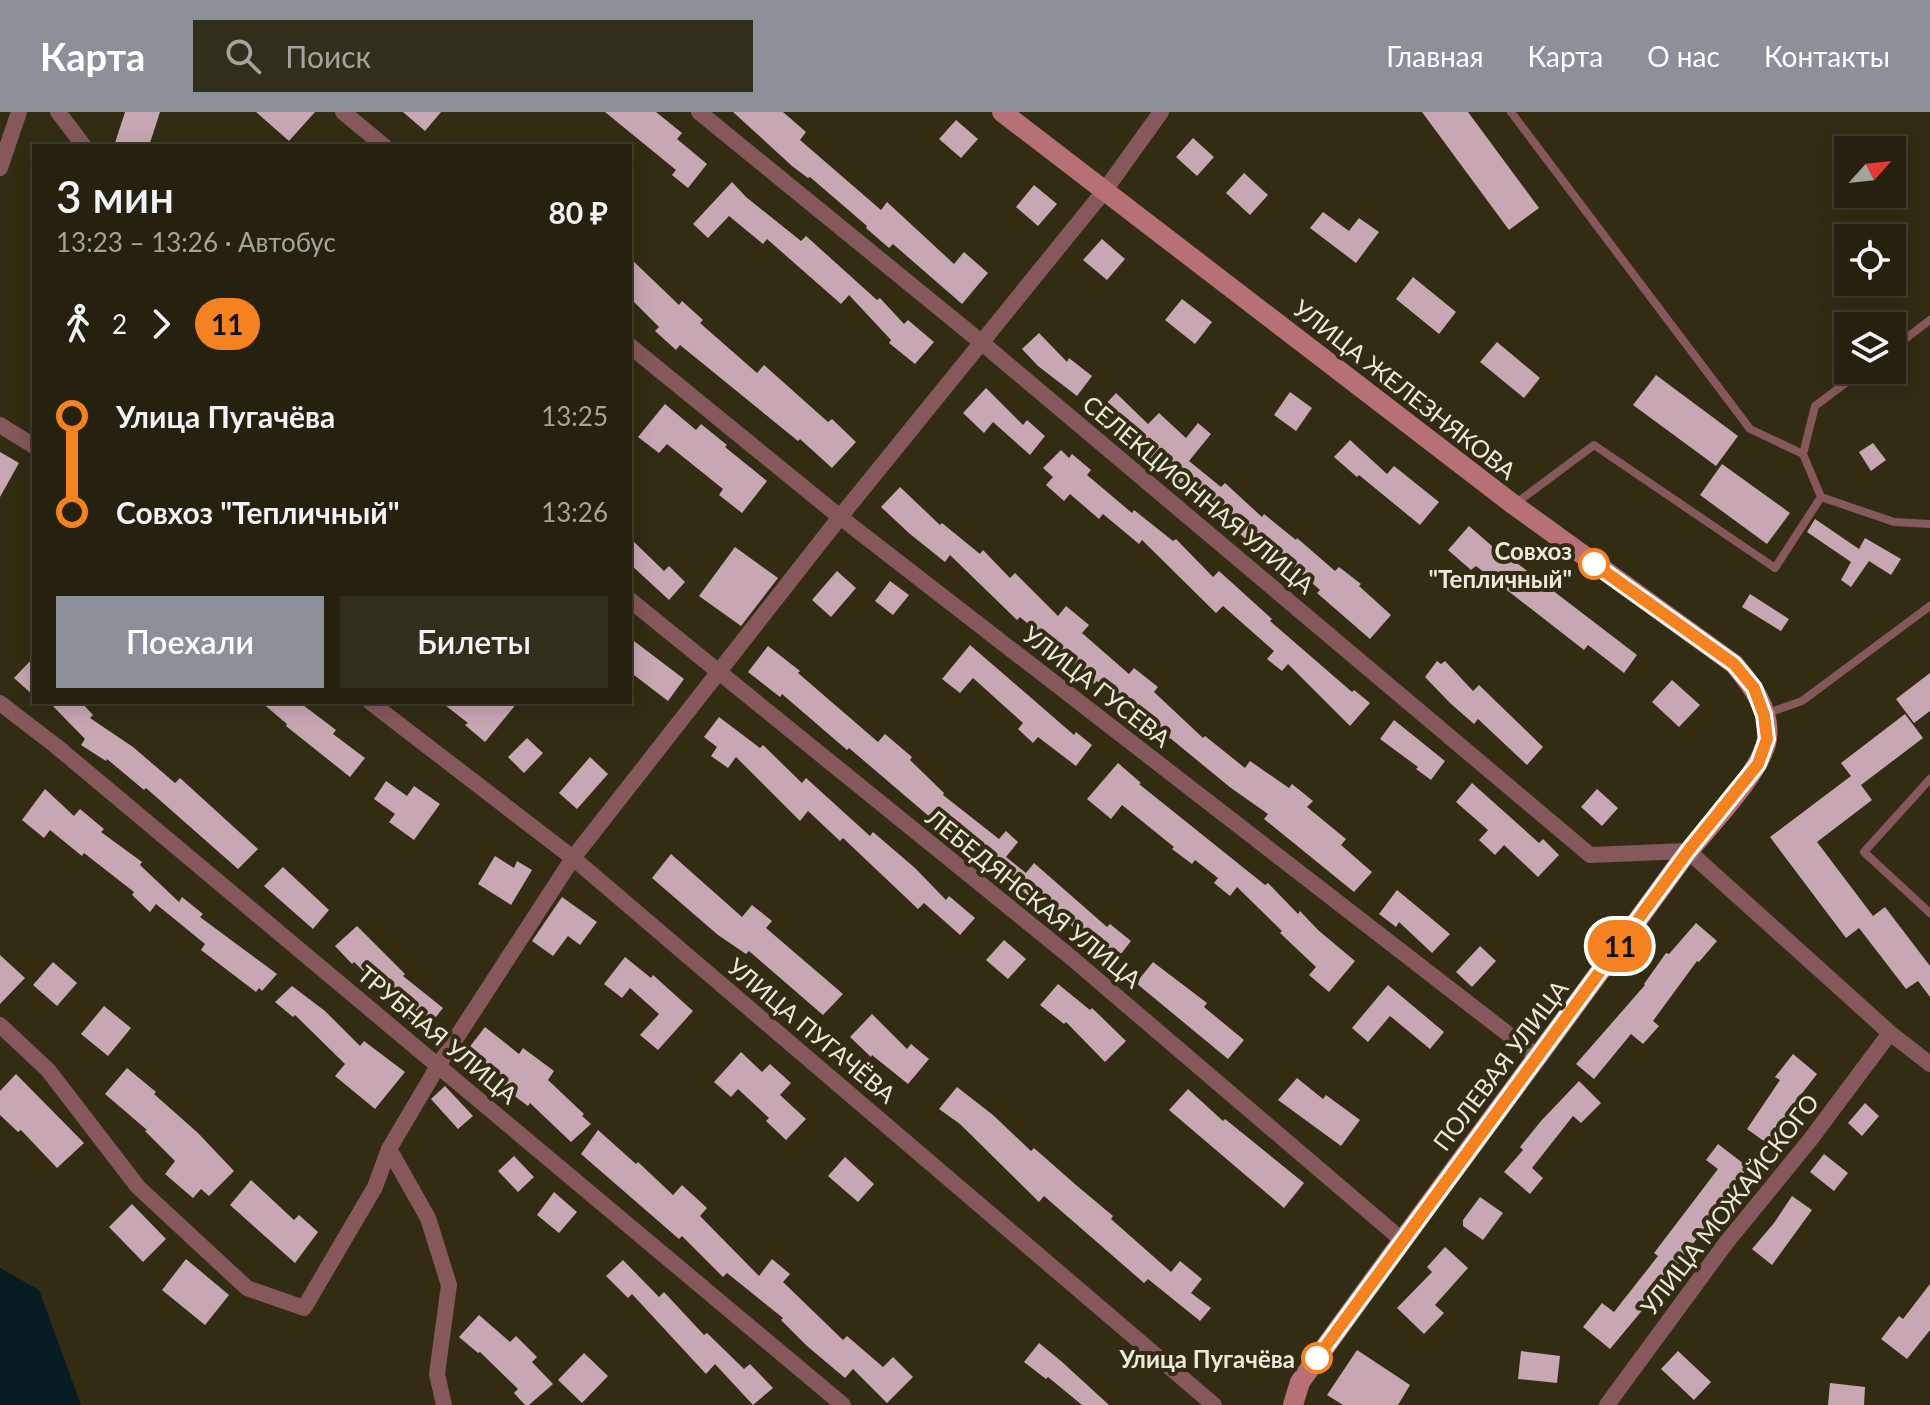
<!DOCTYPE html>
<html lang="ru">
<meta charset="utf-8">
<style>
body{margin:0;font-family:Lato,sans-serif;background:#322e1c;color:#f1f3f6;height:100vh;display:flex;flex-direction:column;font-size:30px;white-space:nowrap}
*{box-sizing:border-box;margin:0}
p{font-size:26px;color:#a4a39e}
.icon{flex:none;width:44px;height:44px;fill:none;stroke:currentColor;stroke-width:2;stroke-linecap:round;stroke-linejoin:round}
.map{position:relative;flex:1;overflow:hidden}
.drawer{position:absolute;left:32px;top:32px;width:600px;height:560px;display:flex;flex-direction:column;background:#26210e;border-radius:0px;box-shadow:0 4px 20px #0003,0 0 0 2px #423e2e}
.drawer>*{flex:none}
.badge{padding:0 16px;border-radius:26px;font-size:28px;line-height:52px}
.needle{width:52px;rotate:63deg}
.fabs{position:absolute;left:1834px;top:24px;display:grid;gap:16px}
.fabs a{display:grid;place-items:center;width:72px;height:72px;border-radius:0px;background:#26210e;box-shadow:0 4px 20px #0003,0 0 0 2px #423e2e;font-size:40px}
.map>.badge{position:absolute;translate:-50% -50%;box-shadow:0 0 0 4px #fff}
.legs{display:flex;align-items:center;gap:12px;height:88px;padding:0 24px;font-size:26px}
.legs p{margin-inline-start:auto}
.headline{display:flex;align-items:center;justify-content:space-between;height:136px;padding:0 24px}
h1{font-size:44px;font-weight:600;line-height:60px}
.primary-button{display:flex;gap:16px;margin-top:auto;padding:16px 24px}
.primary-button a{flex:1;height:92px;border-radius:0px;background:#8c9099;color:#fff;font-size:32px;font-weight:600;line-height:92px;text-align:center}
.primary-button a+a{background:#322e1c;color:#f1f3f6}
ul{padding:0 24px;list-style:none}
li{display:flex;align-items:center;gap:28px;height:96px;font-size:30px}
li i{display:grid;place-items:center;width:12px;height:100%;margin:0 10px;background:currentColor}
li i::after{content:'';width:20px;height:20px;margin:-10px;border:6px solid;border-radius:50%;background:#26210e}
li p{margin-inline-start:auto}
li:first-child i{background:linear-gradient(#0000 50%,currentColor 0)}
li:last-child i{background:linear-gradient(currentColor 50%,#0000 0)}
header{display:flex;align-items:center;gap:48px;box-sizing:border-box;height:112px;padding:0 40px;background:#8c9099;color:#fff}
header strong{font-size:38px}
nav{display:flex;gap:44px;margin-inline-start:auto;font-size:28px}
.search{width:560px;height:72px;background:#322e1c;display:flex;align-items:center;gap:20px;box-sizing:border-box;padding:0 28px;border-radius:0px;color:#a4a39e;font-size:30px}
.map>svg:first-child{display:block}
</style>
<header>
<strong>Карта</strong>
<div class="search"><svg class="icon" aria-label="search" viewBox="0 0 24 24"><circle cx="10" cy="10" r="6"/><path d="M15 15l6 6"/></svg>Поиск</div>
<nav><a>Главная</a><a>Карта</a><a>О нас</a><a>Контакты</a></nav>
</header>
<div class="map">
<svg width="1930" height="1293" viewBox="0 0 1930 1293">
<rect width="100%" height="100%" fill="#322c13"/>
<path fill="#071b22" d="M0,1156L39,1178L81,1293H0Z"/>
<path fill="#c7a7b3" d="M125,0H160L149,34H114Z
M256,0H315L289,29Z
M403,0H441L425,19Z
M605,0H656L682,21L677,27L707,52L688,76L672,63L676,58Z
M733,0H783L806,20L800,28L881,98L887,90L954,152L964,140L988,161L962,192L893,132L889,136L866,116L867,114L810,65L808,66L792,54Z
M1422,0H1468L1539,96L1509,118Z
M956,8L978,27L961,46L939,27Z
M1193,26L1214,45L1197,64L1176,45Z
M1244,61L1268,83L1250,103L1226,81Z
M732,70L746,85L801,129L806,124L877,188L880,186L904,212L908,208L934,230L915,252L889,231L891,228L849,183L841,192L767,127L763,132L729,104L708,126L693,112Z
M1034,73L1057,92L1038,114L1016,95Z
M1323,100L1349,119L1359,106L1379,120L1356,151L1310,116Z
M1102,127L1125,147L1107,168L1083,148Z
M630,146L679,193L682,189L703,208L700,211L757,261L764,253L828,310L832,307L856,330L832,356L800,327L798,329L680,233L676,238L655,219L659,215L630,186Z
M1413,165L1456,200L1439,222L1396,187Z
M1182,187L1212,210L1195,232L1165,208Z
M1039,221L1067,250L1069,246L1092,264L1077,284L1038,254L1022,237Z
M1497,230L1540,266L1524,286L1480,250Z
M1656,263L1738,324L1716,354L1633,293Z
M986,276L1023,313L1027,308L1045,324L1030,343L993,310L984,321L963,301Z
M1290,280L1312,296L1296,319L1274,303Z
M1116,281L1148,312L1159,301L1186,326L1198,311L1211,322L1189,349L1221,375L1225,371L1262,405L1264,402L1296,428L1297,426L1335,459L1339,455L1361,472L1359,474L1391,503L1370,527L1317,481L1320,478L1270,434L1263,443L1193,379L1189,384L1130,332L1131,330L1099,299Z
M665,292L696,318L701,312L727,333L725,335L767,369L742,401L719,383L723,377L667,332L659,341L638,325Z
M1350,328L1387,362L1394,354L1439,390L1420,413L1359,363L1357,365L1334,345Z
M1873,331L1886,348L1871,359L1859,340Z
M1061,338L1069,346L1072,342L1091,358L1087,363L1132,401L1134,398L1173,429L1176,427L1213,465L1219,459L1272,507L1270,509L1352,580L1354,578L1370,591L1350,614L1288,552L1282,559L1267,547L1274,539L1223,494L1216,501L1142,428L1139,432L1103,402L1099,407L1070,382L1064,389L1046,373L1053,365L1043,356Z
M0,340L19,351L0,385Z
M1722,352L1790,401L1767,432L1700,383Z
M900,375L940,413L942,411L980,442L983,438L1010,466L1015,461L1058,504L1066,494L1089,513L1082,521L1129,562L1134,556L1158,575L1154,580L1203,626L1205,624L1245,656L1250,649L1289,676L1292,672L1313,689L1307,695L1346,727L1341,733L1372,760L1354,780L1264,707L1268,702L1231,676L1170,626L1167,628L1097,569L1094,572L1073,554L1075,552L1020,505L1017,508L950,443L945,450L910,422L881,395Z
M1815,407L1859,437L1865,426L1901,447L1891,463L1869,449L1851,475L1841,468L1851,450L1807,420Z
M1469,414L1507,447L1509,445L1637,543L1624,561L1588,533L1584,538L1476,454L1471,458L1448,438Z
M630,426L664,459L669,454L685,470L669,488L630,452Z
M735,435L778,466L741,514L699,484Z
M837,459L856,476L831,505L812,488Z
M890,469L909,483L893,503L875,489Z
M1750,482L1789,507L1781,519L1742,495Z
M630,526L684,567L668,589L630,560Z
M970,533L1074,623L1076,620L1092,633L1076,654L1038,625L1033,631L1018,617L1023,611L973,566L960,581L942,567Z
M768,534L800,559L798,561L878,630L885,622L912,645L910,648L944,681L943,683L999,727L1006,719L1018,730L1006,745L1026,761L1034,751L1107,815L1110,812L1131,829L1114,851L1040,786L1036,791L1002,760L999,764L849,636L847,638L782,582L780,585L748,560Z
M34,545V584L14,566Z
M1437,549L1441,552L1445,549L1473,579L1479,573L1543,635L1527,653L1478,607L1474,612L1450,591L1425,565Z
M1930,561V599L1914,611L1896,587Z
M1672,568L1700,593L1679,615L1652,590Z
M49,590H81L93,603L90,606L133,635L175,671L180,666L258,737L238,757L146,676L144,678L107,647L106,649L81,633L85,627Z
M261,590H299L336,618L333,622L365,646L350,665L286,614L287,612Z
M441,590H518L485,630L465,613L468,611Z
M1905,602L1923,626L1861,673L1872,688L1817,730L1873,804L1885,795L1930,854V885L1918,869L1906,877L1859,816L1846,826L1770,725L1851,664L1841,651Z
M719,605L760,636L763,633L802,671L806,666L870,724L873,720L915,756L946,788L949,784L975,806L960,823L924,791L918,797L843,726L840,729L808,699L800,709L736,645L728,656L711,644L717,635L704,625Z
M1394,608L1445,649L1431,668L1416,657L1418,655L1380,627Z
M527,626L543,641L524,661L508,645Z
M590,645L608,662L577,697L559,681Z
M1118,651L1141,671L1139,672L1265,773L1268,771L1298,802L1300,799L1318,818L1355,849L1329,880L1309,863L1316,855L1280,821L1282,819L1237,775L1230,784L1214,771L1218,766L1195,748L1192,752L1172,737L1174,735L1122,693L1111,707L1087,687Z
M386,669L407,684L414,674L440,692L414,728L389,710L395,702L374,687Z
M1472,671L1539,731L1543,727L1559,743L1538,765L1504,733L1495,743L1479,728L1488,718L1456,690Z
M45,677L74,704L80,697L104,717L101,720L142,750L140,753L179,790L182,785L203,802L200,805L277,862L262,879L259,876L256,880L201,838L205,832L156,792L150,800L132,783L134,780L84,741L82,744L50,718L44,726L22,708Z
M1597,677L1618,696L1602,714L1581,695Z
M671,742L742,805L752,793L772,809L766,816L843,882L823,903L749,839L746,842L718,823L652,766Z
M495,744L514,756L517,749L532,758L511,793L478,772Z
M283,755L329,798L313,817L264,774Z
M1397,778L1450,822L1432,841L1399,810L1396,815L1379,802Z
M562,785L597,810L580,833L568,824L553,844L532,829Z
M1696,811L1717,829L1699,850L1697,849L1653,909L1659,914L1643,932L1631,922L1594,967L1576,952L1645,873L1644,872L1666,841L1669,842Z
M357,814L405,862L403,864L443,896L424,920L398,899L400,895L354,850L352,852L335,834Z
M1004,828L1026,847L1008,867L986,848Z
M1480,834L1496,849L1472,875L1456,860Z
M0,843L25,866L0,892Z
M625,845L651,866L653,863L693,899L658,938L640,923L659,902L630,876L622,886L604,872Z
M53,850L77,871L57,894L33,873Z
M1153,850L1207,891L1204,895L1244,928L1228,947L1136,871Z
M1058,872L1090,898L1092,896L1126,929L1105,950L1066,910L1064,912L1040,893Z
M1388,873L1444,920L1430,937L1390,904L1368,930L1352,916Z
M292,874L325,899L360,934L364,929L405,960L375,997L335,964L345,952L295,903L293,905L275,890Z
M104,894L131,916L108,944L81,922Z
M872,902L907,937L911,932L929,947L908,972L872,943L871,945L850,925Z
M485,915L519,942L523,936L554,959L548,968L584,1002L582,1004L591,1012L571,1030L530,991L528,994L497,971L502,964L468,937Z
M741,940L762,960L770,952L791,971L780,983L806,1007L786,1028L766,1009L769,1006L738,977L731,985L714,970Z
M1793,942L1817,962L1786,1002L1788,1003L1768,1032L1747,1017L1780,968L1775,965Z
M127,956L156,980L154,982L198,1021L234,1059L209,1084L201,1077L193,1086L165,1062L175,1049L145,1019L147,1018L105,982Z
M16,962L84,1031L57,1056L21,1018L18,1020L0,1003V979Z
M1297,966L1323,987L1326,983L1360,1008L1341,1034L1278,988Z
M1579,969L1601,991L1581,1011L1573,1004L1532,1056L1543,1066L1530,1082L1504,1060L1523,1038L1520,1035L1541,1009Z
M445,974L473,1004L458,1017L431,987Z
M957,975L993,1003L1031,1039L1034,1036L1076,1073L1113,1104L1111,1107L1171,1160L1180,1149L1202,1167L1191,1181L1211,1196L1200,1209L1148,1167L1144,1171L1044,1084L1039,1090L960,1012L939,997Z
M1188,977L1223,1009L1225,1007L1304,1071L1284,1096L1169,998Z
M1865,991L1879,1004L1862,1024L1848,1011Z
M598,1018L636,1052L638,1050L673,1083L682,1073L707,1096L700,1104L759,1164L772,1147L790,1162L783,1170L843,1228L847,1224L883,1255L893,1245L913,1265L887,1291L853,1257L845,1266L807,1234L781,1208L783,1206L727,1161L723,1165L682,1124L679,1127L581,1042Z
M1718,1032L1748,1055L1665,1171L1610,1237L1583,1215L1602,1191L1614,1200L1658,1144L1654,1141L1718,1057L1706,1048Z
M1824,1042L1848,1061L1834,1079L1810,1060Z
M514,1044L534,1065L518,1080L498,1059Z
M845,1045L874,1072L858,1090L828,1064Z
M251,1068L294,1108L299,1103L318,1120L295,1151L230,1093Z
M554,1080L577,1100L559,1121L537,1103Z
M1792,1084L1812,1098L1772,1153L1752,1137L1774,1111Z
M1480,1085L1503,1101L1483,1128L1463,1114V1108Z
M132,1092L166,1127L143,1150L109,1115Z
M1445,1135L1468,1156L1435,1193L1444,1201L1424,1222L1397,1196L1432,1160L1427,1155Z
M186,1147L229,1183L205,1213L162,1178Z
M623,1148L659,1185L664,1180L704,1223L707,1221L744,1257L750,1252L773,1276L753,1293L715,1252L706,1262L632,1182L628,1186L606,1164Z
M1930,1172V1218L1907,1247L1881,1227L1899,1204L1903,1207Z
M479,1203L510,1230L516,1224L537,1245L532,1250L553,1272L529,1293H525L514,1281L518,1277L480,1240L478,1241L459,1225Z
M1039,1231L1061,1249L1109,1293H1082L1048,1265L1046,1267L1024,1250Z
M1357,1238L1410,1273L1398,1293H1343L1327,1283Z
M1521,1239L1560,1244L1557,1271L1518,1267Z
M1678,1239L1711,1270L1694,1288L1661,1257Z
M584,1241L608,1264L582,1291L558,1268Z
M1830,1271L1865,1275L1864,1293H1828Z"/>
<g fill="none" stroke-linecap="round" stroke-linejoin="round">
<path stroke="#86585b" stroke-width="8" d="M1511,0L1750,317L1803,342
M1892,237L1930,208
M1821,385L1894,410L1930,412
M1515,392L1594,333L1775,456L1821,385L1803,342L1815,294L1863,258
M1765,602L1802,589L1930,494
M1930,667L1864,740L1930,801"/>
<path stroke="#86585b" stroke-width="16" d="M58,0L84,34
M343,0L384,34
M699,0L981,230L1590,743L1688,739L1890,921L1930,952
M0,56L19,0
M630,234L840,405L1539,946
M0,313L34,334
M630,488L1067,842L1402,1128
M370,590L573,746L1214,1293
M0,591L56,634L843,1293
M0,913L48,958L138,1075L247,1176L304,1196L375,1075L389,1037L438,954L573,746L840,405L1105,78L1161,0
M389,1037L428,1106L449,1173L437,1262L444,1293
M1607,1293L1726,1131L1810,1028L1890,921"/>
<path stroke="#b77075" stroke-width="20" d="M1002,0L1514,393L1734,552C1751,572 1771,598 1767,627C1762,661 1702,721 1680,750C1554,924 1425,1095 1300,1270L1293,1293"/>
</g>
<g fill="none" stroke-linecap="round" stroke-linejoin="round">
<defs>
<path id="line-1" d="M1317,1246L1688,739L1758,652L1767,627L1764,603L1754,576L1734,552L1594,452"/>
</defs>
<use href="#line-1" stroke="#fff" stroke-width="18"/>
<use href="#line-1" stroke="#f58220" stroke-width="12"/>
</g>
<g fill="#fff" stroke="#f58220" stroke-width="4">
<circle cx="1594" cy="452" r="14"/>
<circle cx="1317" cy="1246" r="14"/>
</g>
<g text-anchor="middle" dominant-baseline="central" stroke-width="8" stroke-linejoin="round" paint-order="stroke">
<g font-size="24" fill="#ece9da" stroke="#322c13">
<text transform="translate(1405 277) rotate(38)">УЛИЦА ЖЕЛЕЗНЯКОВА</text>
<text transform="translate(1199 382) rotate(40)">СЕЛЕКЦИОННАЯ УЛИЦА</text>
<text transform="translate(1097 574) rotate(38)">УЛИЦА ГУСЕВА</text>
<text transform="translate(1034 786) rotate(39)">ЛЕБЕДЯНСКАЯ УЛИЦА</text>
<text transform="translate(812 918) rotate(40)">УЛИЦА ПУГАЧЁВА</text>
<text transform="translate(438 922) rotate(40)">ТРУБНАЯ УЛИЦА</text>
<text transform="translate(1500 953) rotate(-53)">ПОЛЕВАЯ УЛИЦА</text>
<text transform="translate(1729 1092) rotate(-52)">УЛИЦА МОЖАЙСКОГО</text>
</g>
<g font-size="24" font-weight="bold" fill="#ece9da" stroke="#322c13" text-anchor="end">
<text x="1572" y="438">Совхоз<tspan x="1572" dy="28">"Тепличный"</tspan></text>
<text x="1295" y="1246">Улица Пугачёва</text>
</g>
</g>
</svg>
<div class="fabs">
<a><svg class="needle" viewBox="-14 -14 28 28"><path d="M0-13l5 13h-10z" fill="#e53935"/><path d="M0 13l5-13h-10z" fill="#a4a39e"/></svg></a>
<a><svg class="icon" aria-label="locate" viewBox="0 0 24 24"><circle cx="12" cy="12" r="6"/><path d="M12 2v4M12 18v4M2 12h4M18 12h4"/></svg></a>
<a><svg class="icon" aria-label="layers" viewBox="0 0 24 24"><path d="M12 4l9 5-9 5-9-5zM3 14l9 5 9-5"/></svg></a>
</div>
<b class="badge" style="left:1620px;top:834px;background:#f58220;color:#111">11</b>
<section class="drawer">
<div class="headline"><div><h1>3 мин</h1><p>13:23 – 13:26 · Автобус</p></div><b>80 ₽</b></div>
<div class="legs"><svg class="icon" aria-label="walk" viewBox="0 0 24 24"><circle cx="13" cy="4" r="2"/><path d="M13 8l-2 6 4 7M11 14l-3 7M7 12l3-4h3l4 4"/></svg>2<svg class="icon" aria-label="forward" viewBox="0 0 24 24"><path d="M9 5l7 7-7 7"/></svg><b class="badge" style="background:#f58220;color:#111">11</b></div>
<ul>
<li><i style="color:#f58220"></i><b>Улица Пугачёва</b><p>13:25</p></li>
<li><i style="color:#f58220"></i><b>Совхоз &quot;Тепличный&quot;</b><p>13:26</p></li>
</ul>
<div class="primary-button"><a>Поехали</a><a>Билеты</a></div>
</section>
</div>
